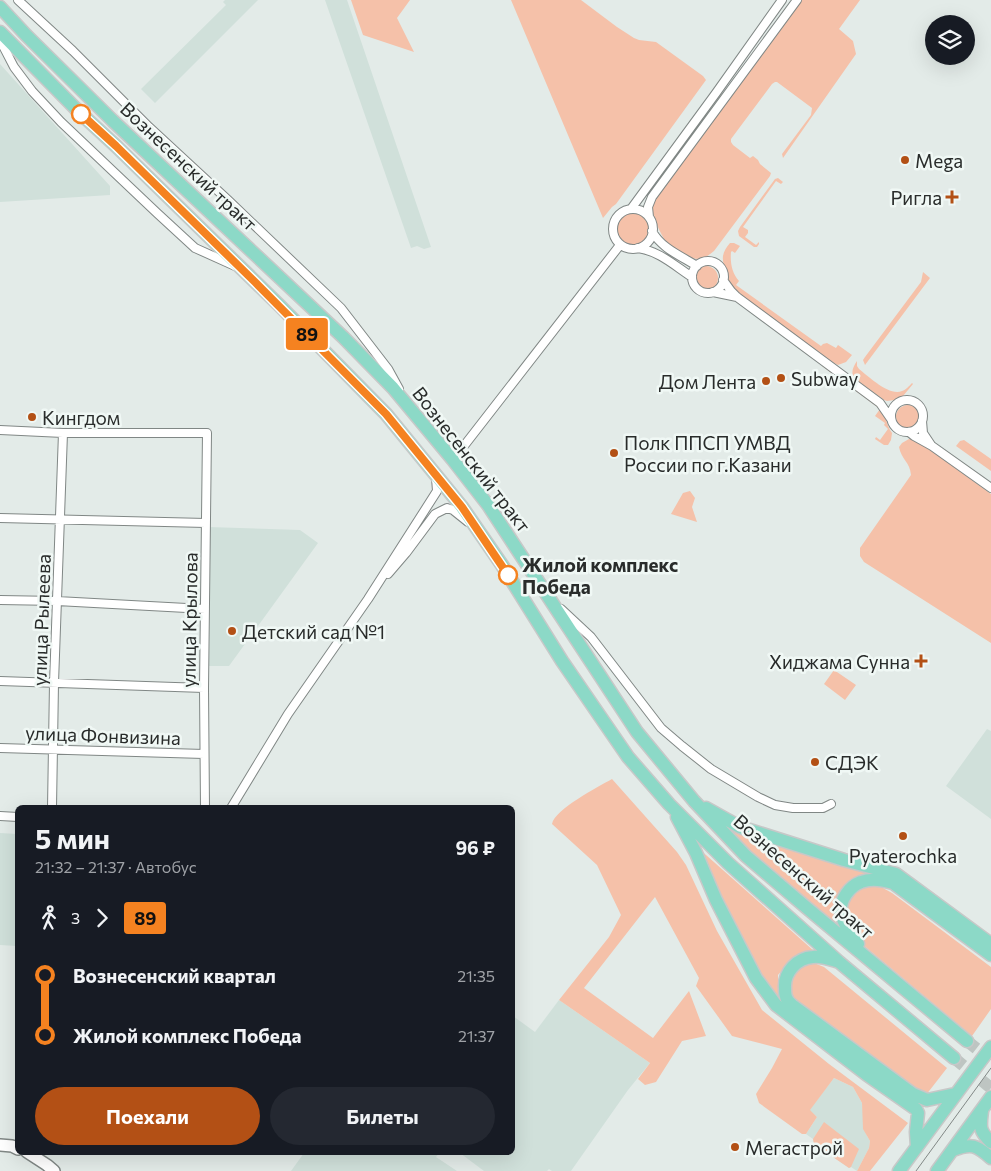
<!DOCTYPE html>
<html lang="ru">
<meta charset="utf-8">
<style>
body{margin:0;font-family:Commissioner,sans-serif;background:#242831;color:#f1f3f6;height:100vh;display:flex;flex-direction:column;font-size:19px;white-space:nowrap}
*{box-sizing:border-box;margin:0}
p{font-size:16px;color:#9ea1a6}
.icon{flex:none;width:28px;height:28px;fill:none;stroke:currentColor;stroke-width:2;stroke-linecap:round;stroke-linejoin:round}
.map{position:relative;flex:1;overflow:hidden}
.drawer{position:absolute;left:15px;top:805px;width:500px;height:350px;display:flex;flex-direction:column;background:#171b24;border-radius:8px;box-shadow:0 5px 20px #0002}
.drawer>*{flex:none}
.badge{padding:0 10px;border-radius:4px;font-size:18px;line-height:32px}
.tools{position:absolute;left:925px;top:15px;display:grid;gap:10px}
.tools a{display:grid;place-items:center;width:50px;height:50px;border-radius:50%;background:#171b24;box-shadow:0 5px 20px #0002;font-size:25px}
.map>.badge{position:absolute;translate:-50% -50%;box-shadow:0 0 0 2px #fff}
.legs{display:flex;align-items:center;gap:8px;height:55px;padding:0 20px;font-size:16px}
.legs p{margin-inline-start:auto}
.head{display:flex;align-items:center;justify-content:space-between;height:85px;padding:0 20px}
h1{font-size:28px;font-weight:700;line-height:38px}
.button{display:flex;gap:10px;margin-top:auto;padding:10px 20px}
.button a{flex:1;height:58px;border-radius:30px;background:#b35015;color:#fff;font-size:20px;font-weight:700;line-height:58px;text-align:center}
.button a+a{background:#242831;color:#f1f3f6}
ul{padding:0 20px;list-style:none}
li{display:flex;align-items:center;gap:18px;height:60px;font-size:19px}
li i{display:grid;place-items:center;width:8px;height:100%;margin:0 6px;background:currentColor}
li i::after{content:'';width:12px;height:12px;margin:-6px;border:4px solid;border-radius:50%;background:#171b24}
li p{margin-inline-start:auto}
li:first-child i{background:linear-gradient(#0000 50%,currentColor 0)}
li:last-child i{background:linear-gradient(currentColor 50%,#0000 0)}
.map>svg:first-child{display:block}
</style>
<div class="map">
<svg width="991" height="1171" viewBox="0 0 991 1171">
<rect width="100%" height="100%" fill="#e3ebe8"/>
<path fill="#d0e0da" d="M225,0H258L155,103L141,89L226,5L223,2Z
M325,0H347L431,247L424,249L417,246L411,248Z
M0,64L110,186V195L0,202Z
M208,527L300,530L318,543L229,666H209L210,576Z
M987,729L991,731V819L946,786Z
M0,833L17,834V946L0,945Z
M559,1000L650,1063L628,1090L571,1171H552L549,1169L547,1171H484L460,1153L512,1152L513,1016L535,1032Z
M834,1078L853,1087L862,1103L866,1134L870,1141L869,1148L857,1171L851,1167L849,1168L814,1144L813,1139L806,1134L817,1117L809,1110Z
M304,1153H439L436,1157L457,1171H291Z"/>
<path fill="#f5c1a9" d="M351,0H410L397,18L414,52L363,35Z
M511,0H581L617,27L634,38L639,40L656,42L703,76L706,80L616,204L612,207L603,218Z
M800,0H860L839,29L853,41L856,54L783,158L782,154L811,115L812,108L777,82H775L772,84L731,139V142L733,145L750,158L753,156L758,160L760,164L771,173L770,176L714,251C709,255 705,258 700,259C690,260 673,248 666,241C661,236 652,214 652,208C652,204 653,203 654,200Z
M778,178L783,182L781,184L776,181L743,227L748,230V233L745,237L756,245L759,242V244L757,247H754L739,236L738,231L740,227L775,179Z
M616 229a17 17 0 1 1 34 0a17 17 0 1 1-34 0Z
M730,243H734L740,246L735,253L732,251L731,252C730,263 732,273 739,281L736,285L821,346L823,344L827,343L836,348L838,345L852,355L846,362L838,365L834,363L731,289C728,283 728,279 727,273C726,266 726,272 724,265C721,256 724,250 730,243Z
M694 278a12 12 0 1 1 24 0a12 12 0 1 1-24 0Z
M923,272L930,278L865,365L863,360L865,357L921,282Z
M857,361V366L859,369C868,376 890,397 902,391C906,390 909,386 912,383L913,384L903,396L895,400L887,401L884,400L855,379C850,373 853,367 857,361Z
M823,365L881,409C887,417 886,425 892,433L891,440L888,445H884L875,439L876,437L880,440L888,429L884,425L885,423L875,416L880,409L822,366Z
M896 417a12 12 0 1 1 24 0a12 12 0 1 1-24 0Z
M909,439L917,440L991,494V643L864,562L860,556V548L911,475C910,462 901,459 899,447L902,443Z
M964,440L991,459V471L956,446L960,441Z
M690,491L695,498L692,507L697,522L671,514L683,493Z
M834,670L856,685L845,700L824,684Z
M612,779L677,852L686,865L717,931L762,1010L829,1064L908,1123L870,1171H857L869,1148L870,1141L863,1129L862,1103L853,1087L834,1078L810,1110L817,1117L806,1134H802L759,1103L756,1094L772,1068L782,1049L732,1036L696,986L699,978L655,897L584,988L653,1038L689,991L706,1036L682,1041L656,1082L645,1085L638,1079L650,1063L559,1000L609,937L621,915L597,865L552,824C555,809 598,787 612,779Z
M726,826L879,873L860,875L847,885L840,895L834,909L836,926L747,851Z
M697,847L814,951L803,953L793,957L778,975V993L780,1003L759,972Z
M874,886L883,888L892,893L991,967V1009L972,1036L844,929L847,901L858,889Z
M814,963L824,967L947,1068L926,1095L917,1094L790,997C791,977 789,966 814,963Z
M824,1122L859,1149L851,1167L849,1168L814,1144L813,1139Z"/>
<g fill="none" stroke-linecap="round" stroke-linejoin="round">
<path stroke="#bec5c2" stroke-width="12" stroke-dasharray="12 6" stroke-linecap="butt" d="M967,1041L991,1060
M954,1058L991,1088"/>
<defs>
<path id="street" d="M18,0L73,51L149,127L229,201L341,308L388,369L399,389
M0,40L14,67L32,91L61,122L157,213L195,248L235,266
M631,209L716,93L782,0
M613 229a20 20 0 1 1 40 0a20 20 0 1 1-40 0Z
M649,217L648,207L652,197L797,0
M652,231C661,248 681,256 697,266
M638,248C659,251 675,266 692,277
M692 277a16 16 0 1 1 32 0a16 16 0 1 1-32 0Z
M723,280L731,291L737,297L880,403L891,419
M713,292L737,297
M891 416a16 16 0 1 1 32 0a16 16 0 1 1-32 0Z
M922,421L923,433L931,445
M0,430L63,433H207L204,688L205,808
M909,432L914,436L932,446L991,488
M453,460L620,245
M0,518L206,523
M388,574L406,553L435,514L447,508L453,510L468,522
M0,600L57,601L205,609
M561,609L591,637L661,728L682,746L711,769L758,797L775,805L793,808H823L831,804
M0,681L204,688
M0,748L204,754
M52,808L54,683L63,433
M231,808L288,714L368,599L437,491L436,478
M0,816L18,817"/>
<path id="secondary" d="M0,1145L12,1146L18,1149
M27,1152L47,1165L54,1171"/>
<path id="primary" d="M0,7L26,35L113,121L343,337L393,388L453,460L488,505L637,732L694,801L746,856L807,908L967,1041
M0,32L79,112L116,146L280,306L386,414L462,507L502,565L562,661L628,757L669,804L728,863L839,962L954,1058
M706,808L740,827L844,860L896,874L991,944
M677,817L696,853L716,900L756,978L776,1005L866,1074L916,1109L918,1113L916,1132L917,1147
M858,944C851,934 844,925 841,913C839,900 850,886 861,882C871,878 883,880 893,883L991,955
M836,961C829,959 821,956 813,957C797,958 784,972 785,988C785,992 785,996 787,999C788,1002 790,1003 792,1005L913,1094L927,1100L955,1094
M982,1111C980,1127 979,1131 991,1142
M953,1150C972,1143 976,1145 991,1158
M899,1171L991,1047
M937,1171L991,1097"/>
</defs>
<use href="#street" stroke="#808785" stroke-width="10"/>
<use href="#secondary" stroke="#808785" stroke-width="14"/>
<use href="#primary" stroke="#c7c8c8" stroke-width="15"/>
<use href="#street" stroke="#fff" stroke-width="8"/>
<use href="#secondary" stroke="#fff" stroke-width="11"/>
<use href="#primary" stroke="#8cd9c7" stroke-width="12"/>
<path stroke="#828886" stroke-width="1" d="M916,1171L991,1068"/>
</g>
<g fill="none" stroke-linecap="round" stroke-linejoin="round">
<defs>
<path id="line-1" d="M81,114L116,146L255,282L386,414L462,507L508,575"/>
</defs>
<use href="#line-1" stroke="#fff" stroke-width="11"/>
<use href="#line-1" stroke="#f58220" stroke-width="8"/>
</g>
<g fill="#fff" stroke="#f58220" stroke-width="2.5">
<circle cx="81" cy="114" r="9"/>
<circle cx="508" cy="575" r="9"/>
</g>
<g fill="#b35015" stroke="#f0f8f5" stroke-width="2">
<circle cx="905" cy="160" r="5"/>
<path d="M949.5 189.5h5v5h5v5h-5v5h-5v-5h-5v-5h5z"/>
<circle cx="781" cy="378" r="5"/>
<circle cx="766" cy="381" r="5"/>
<circle cx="32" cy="417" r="5"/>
<circle cx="614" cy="453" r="5"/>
<circle cx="232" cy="631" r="5"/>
<path d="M918.5 653.5h5v5h5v5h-5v5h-5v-5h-5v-5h5z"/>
<circle cx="815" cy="762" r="5"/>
<circle cx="903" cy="836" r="5"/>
<circle cx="735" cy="1147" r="5"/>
</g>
<g text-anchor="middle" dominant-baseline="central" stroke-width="5" stroke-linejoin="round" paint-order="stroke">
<g font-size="19" fill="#292c2b" stroke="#f0f8f5" text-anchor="start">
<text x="915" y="160">Mega</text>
<text x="942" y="197" text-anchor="end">Ригла</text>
<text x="791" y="378">Subway</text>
<text x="756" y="381" text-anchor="end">Дом Лента</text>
<text x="42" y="417">Кингдом</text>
<text x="624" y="442">Полк ППСП УМВД<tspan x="624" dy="22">России по г.Казани</tspan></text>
<text x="242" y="631">Детский сад №1</text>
<text x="910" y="661" text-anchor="end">Хиджама Сунна</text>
<text x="825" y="762">СДЭК</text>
<text x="903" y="855" text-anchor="middle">Pyaterochka</text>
<text x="745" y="1147">Мегастрой</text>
</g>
<g font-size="19" fill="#292c2b" stroke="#f0f8f5">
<text transform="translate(189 166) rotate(43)">Вознесенский тракт</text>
<text transform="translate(472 459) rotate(52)">Вознесенский тракт</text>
<text transform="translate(41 620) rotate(-88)">улица Рылеева</text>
<text transform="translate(189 620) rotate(-89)">улица Крылова</text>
<text transform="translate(103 735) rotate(2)">улица Фонвизина</text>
<text transform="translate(804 876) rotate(41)">Вознесенский тракт</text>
</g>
<g font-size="19" font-weight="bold" fill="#292c2b" stroke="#f0f8f5" text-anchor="start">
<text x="522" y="564">Жилой комплекс<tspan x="522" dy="22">Победа</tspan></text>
</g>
</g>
</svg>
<div class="tools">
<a><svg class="icon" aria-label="layers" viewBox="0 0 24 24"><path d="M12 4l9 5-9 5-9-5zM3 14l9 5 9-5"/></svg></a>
</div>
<b class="badge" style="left:307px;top:334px;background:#f58220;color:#111">89</b>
<section class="drawer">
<div class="head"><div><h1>5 мин</h1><p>21:32 – 21:37 · Автобус</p></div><b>96 ₽</b></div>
<div class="legs"><svg class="icon" aria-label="walk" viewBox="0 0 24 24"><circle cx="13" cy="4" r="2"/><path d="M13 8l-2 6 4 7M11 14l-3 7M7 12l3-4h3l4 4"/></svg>3<svg class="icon" aria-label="forward" viewBox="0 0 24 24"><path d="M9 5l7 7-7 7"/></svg><b class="badge" style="background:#f58220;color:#111">89</b></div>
<ul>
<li><i style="color:#f58220"></i><b>Вознесенский квартал</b><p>21:35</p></li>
<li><i style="color:#f58220"></i><b>Жилой комплекс Победа</b><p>21:37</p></li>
</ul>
<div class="button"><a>Поехали</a><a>Билеты</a></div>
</section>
</div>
